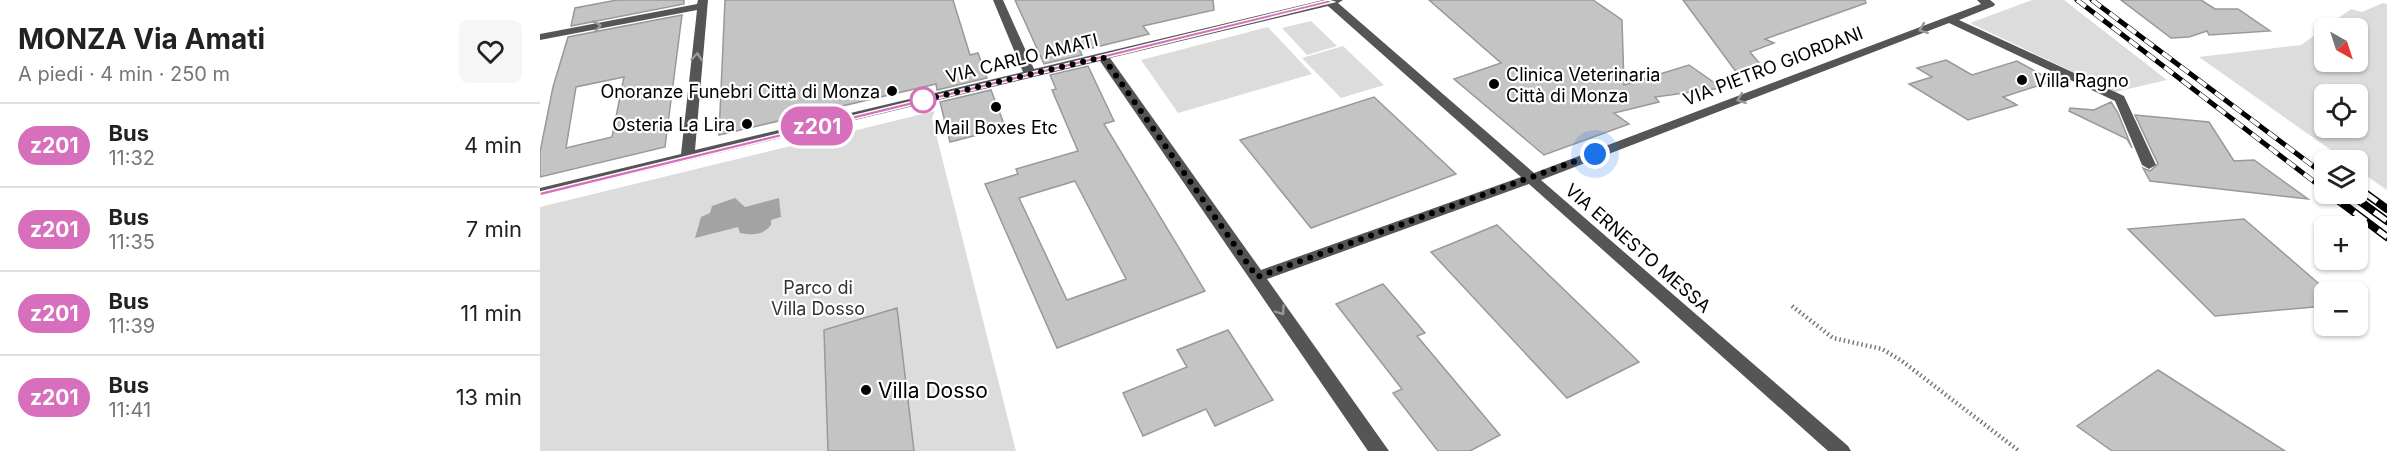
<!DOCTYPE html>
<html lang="it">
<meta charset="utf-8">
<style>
body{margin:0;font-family:Inter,sans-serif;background:#f6f6f6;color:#222;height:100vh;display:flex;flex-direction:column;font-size:22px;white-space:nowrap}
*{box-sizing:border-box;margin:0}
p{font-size:20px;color:#767676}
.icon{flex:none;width:33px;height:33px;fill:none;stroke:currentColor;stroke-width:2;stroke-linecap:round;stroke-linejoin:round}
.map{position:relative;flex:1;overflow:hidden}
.side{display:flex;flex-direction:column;background:#fff;width:540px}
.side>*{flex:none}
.badge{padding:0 12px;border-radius:20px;font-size:21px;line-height:39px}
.needle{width:39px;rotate:141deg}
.fabs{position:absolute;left:1774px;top:18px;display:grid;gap:12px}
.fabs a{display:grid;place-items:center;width:54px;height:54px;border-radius:9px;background:#fff;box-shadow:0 2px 4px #0004;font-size:30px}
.you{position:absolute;width:30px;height:30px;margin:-15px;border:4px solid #fff;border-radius:50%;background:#1a73e8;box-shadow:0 0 0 9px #1a73e833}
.map>.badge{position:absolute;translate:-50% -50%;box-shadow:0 0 0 3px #fff}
.round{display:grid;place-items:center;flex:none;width:63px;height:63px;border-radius:9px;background:#f6f6f6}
.summary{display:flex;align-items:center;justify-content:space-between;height:102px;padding:0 18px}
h1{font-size:28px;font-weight:700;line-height:45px}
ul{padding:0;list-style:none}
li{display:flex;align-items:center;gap:18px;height:84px;padding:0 18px;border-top:2px solid #e0e0e0}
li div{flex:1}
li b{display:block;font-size:22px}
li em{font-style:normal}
li .badge{min-width:66px;font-weight:700;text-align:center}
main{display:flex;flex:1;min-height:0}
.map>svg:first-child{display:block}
</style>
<main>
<section class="side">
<div class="summary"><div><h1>MONZA Via Amati</h1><p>A piedi · 4 min · 250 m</p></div><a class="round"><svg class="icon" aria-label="heart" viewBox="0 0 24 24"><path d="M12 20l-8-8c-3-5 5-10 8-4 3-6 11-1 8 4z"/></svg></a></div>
<ul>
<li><span class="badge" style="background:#d86fbc;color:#fff">z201</span><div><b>Bus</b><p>11:32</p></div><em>4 min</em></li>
<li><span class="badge" style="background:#d86fbc;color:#fff">z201</span><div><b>Bus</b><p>11:35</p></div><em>7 min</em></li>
<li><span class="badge" style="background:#d86fbc;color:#fff">z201</span><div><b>Bus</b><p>11:39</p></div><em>11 min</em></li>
<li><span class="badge" style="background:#d86fbc;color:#fff">z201</span><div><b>Bus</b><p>11:41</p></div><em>13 min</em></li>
</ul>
</section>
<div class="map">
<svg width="1847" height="451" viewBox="0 0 1847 451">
<rect width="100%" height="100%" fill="#fff"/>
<path fill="#dcdcdc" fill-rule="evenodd" d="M1492,0H1524L1627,80L1575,92L1430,23Z
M1843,3L1847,4V190L1818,170V160H1805L1659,57L1761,45L1811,9L1822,12ZM1785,28H1818V62H1785ZM1818,94V128H1785V94Z
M771,21L797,46L767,55L742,28Z
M728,27L772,74L638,113L601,60Z
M803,46L844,85L801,98L762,58Z
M395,111L392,118L476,451H0V207Z"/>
<path fill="#a3a3a3" d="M195,198L205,207L239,198L241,217L231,220V225C222,236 213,235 200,233L198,227L155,238L161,217L170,213L172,206Z"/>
<path fill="#c4c4c4" stroke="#999" stroke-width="1.5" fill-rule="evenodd" d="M77,0H144V4L31,26L35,8Z
M185,0H413L430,55L438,53L447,78L397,90L396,84L179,135Z
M475,0H673L674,10L603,26L609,34L540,51L542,55L504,64Z
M889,0H1053L1082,20L1084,85L1149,65L1182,88L1115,97L1119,102L1074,113L1089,124L1004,155L914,79L961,63Z
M1143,0H1325L1326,3L1225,39L1234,43L1210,52L1220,64L1197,73Z
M1581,0H1661L1675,9H1698L1730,31L1669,35L1667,31L1649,37L1631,38Z
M142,15L125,147L0,177V152L13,87L28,37ZM84,77L72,137L26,148L36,87Z
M1406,60L1432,75L1477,61L1513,81L1463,97L1477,105L1428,120L1369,84L1392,77L1377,68Z
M548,66L574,121L564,124L665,291L517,348L445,184L478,174L476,169L538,151L512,90L516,89L510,75ZM535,181L586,279L527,300L479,198Z
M451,90L464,124L451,127L453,131L410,142L400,102Z
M834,97L916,174L771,228L700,140Z
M1571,102L1578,113L1592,148L1587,139L1529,111L1530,108L1554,110Z
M1595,115L1669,122L1694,161L1714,160L1768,199L1610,181L1603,168L1610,171L1618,164Z
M1704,219L1785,289V306L1675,316L1588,229Z
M957,225L1099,362L1027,398L891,252Z
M843,284L885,333L877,336L960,435L930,451H898L853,393L862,389L796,304Z
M357,308L374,451H288L284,330Z
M688,330L733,400L675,426L666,409L603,436L583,393L647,367L637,350Z
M1618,370L1745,451H1572L1537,426Z"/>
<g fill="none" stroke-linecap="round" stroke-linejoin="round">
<path stroke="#777" stroke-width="4.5" stroke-dasharray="1.5 3" stroke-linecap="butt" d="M1252,306L1293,338L1342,349L1362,361L1479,451"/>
<path fill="#555" fill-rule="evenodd" d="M158,0H168L155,150L483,72L453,0H463L494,69L783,0H803L798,3L994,173L1441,4L1437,0H1450L1455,4L1454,6L1419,20L1584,96L1616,165L1609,169L1602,165L1575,101L1409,23L1001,180L1308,446L1311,451H1288L989,184L727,279L849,451H828L560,61L0,196V188L141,154L157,10L0,40V34L157,4ZM788,6L981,177L721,270L570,58Z"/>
<defs>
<path id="rail-far1" d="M1537,0L1785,190
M1552,0L1785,175
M1818,188L1827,194"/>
<path id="rail" d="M1825,193L1847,209
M1790,194L1847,237
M1810,194L1847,221"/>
</defs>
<use href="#rail-far1" stroke="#000" stroke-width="5"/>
<use href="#rail" stroke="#000" stroke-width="8"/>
<use href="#rail-far1" stroke="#fff" stroke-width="4" stroke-dasharray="11" stroke-linecap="butt"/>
<use href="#rail" stroke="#fff" stroke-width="5" stroke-dasharray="15" stroke-linecap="butt"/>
</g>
<defs><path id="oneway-chevron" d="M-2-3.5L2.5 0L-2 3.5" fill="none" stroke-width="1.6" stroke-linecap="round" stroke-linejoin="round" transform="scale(1.5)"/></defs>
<g stroke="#999">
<use href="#oneway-chevron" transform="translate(57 26) rotate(-11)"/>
<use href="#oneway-chevron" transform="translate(1383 29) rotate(159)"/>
<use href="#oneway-chevron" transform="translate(157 57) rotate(-85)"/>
<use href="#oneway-chevron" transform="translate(1201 99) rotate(159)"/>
<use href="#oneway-chevron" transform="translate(741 311) rotate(55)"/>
</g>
<path fill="#d86fbc" stroke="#fff" stroke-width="1.5" d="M784,1L788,0L794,2L0,196V192Z"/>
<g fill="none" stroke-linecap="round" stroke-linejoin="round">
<path stroke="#000" stroke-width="6" stroke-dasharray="0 10.8" d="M383,100L379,101L563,57L717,277L1055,154"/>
</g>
<g fill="#000" stroke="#fff" stroke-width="2">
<circle cx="1482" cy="80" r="6"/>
<circle cx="954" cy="84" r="6"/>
<circle cx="352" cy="91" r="6"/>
<circle cx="456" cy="107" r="6"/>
<circle cx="207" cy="124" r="6"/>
<circle cx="326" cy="390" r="6"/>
</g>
<circle fill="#fff" stroke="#d86fbc" stroke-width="3" cx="383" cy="100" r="12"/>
<g text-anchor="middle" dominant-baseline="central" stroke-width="4.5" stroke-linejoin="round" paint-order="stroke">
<g font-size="18" fill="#000" stroke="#fff">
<text transform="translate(482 58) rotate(-14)">VIA CARLO AMATI</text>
<text transform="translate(1233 66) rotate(-21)">VIA PIETRO GIORDANI</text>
<text transform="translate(1098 248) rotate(41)">VIA ERNESTO MESSA</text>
</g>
<g font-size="18" fill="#000" stroke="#fff" text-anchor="start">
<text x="966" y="74">Clinica Veterinaria<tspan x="966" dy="21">Città di Monza</tspan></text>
<text x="1494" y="80">Villa Ragno</text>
<text x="340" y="91" text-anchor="end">Onoranze Funebri Città di Monza</text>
<text x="195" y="124" text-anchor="end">Osteria La Lira</text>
<text x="456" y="127" text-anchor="middle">Mail Boxes Etc</text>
</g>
<g font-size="18" fill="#333" stroke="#fff">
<text x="278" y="287">Parco di<tspan x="278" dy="21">Villa Dosso</tspan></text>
</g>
<g font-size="21" fill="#000" stroke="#fff" text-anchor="start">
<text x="338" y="390">Villa Dosso</text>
</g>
</g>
</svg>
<div class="fabs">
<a><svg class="needle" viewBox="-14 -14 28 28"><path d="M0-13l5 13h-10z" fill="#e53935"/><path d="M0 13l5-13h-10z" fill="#767676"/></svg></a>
<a><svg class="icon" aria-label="locate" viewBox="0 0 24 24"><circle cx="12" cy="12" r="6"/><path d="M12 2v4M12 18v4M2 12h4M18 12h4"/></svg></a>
<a><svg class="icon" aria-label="layers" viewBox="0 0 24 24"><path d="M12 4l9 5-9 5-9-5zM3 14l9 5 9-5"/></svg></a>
<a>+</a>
<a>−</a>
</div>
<div class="you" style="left:1055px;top:154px"></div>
<b class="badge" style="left:277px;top:126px;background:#d86fbc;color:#fff">z201</b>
</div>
</main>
